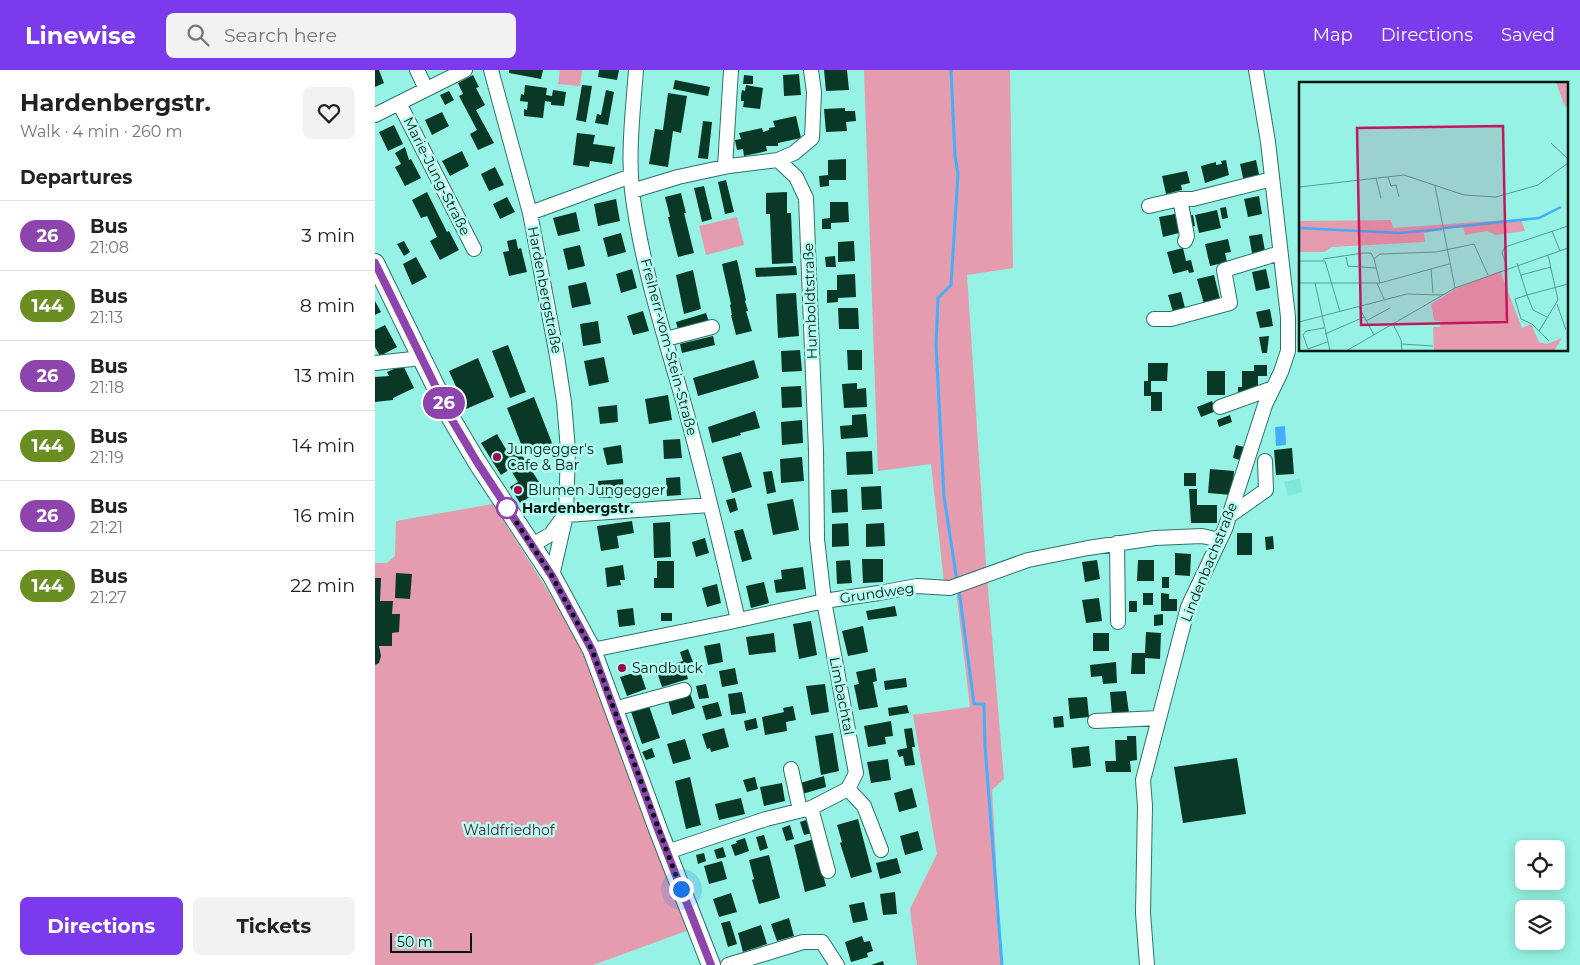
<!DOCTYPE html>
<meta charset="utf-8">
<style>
body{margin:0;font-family:Montserrat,sans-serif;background:#f2f2f2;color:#222;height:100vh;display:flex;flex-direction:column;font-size:19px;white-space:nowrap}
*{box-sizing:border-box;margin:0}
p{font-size:16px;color:#767676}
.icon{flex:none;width:28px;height:28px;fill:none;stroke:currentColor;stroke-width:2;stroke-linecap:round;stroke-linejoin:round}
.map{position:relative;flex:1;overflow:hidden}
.side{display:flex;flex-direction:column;background:#fff;width:375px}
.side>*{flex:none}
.badge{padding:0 10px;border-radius:16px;font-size:18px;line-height:32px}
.fabs{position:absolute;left:1140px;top:770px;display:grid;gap:10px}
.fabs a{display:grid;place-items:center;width:50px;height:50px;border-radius:8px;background:#fff;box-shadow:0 2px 12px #0003;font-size:25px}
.scale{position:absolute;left:15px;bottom:12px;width:82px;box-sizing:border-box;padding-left:5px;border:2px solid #001814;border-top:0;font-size:14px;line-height:18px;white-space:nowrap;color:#001814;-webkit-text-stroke:4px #b3fcf0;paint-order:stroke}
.you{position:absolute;width:25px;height:25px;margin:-12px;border:4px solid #fff;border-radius:50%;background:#1a73e8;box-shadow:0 0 0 8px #1a73e833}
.map>.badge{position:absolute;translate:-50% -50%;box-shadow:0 0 0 2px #fff}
h2{padding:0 20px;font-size:19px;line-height:45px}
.round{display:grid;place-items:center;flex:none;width:52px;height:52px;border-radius:8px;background:#f2f2f2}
.summary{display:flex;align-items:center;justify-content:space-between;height:85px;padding:0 20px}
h1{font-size:24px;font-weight:700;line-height:38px}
.action{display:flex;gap:10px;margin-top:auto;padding:10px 20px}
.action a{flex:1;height:58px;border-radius:8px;background:#7c3aed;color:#fff;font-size:20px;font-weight:700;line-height:58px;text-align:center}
.action a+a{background:#f2f2f2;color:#222}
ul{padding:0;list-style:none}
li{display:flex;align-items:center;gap:15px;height:70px;padding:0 20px;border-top:1px solid #e0e0e0}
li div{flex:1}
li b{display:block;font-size:19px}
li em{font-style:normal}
li .badge{min-width:55px;font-weight:700;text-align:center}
header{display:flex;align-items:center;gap:30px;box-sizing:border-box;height:70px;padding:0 25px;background:#7c3aed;color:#fff}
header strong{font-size:24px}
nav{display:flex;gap:28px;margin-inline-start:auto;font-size:18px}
.search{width:350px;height:45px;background:#f2f2f2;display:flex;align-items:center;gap:12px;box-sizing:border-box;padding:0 18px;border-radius:8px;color:#767676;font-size:19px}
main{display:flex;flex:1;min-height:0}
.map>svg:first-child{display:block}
</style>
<header>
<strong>Linewise</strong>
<div class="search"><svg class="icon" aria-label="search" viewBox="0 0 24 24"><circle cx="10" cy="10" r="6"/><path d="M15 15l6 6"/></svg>Search here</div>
<nav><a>Map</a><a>Directions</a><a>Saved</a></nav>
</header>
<main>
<section class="side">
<div class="summary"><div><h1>Hardenbergstr.</h1><p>Walk · 4 min · 260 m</p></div><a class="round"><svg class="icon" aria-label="heart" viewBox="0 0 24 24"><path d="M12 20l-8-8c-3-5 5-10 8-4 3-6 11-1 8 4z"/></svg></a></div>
<h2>Departures</h2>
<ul>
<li><span class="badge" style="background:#8e44ad;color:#fff">26</span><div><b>Bus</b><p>21:08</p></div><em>3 min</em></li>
<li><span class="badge" style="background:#6b8e23;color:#fff">144</span><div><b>Bus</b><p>21:13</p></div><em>8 min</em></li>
<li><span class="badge" style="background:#8e44ad;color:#fff">26</span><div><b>Bus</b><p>21:18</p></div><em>13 min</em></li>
<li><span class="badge" style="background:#6b8e23;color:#fff">144</span><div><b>Bus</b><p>21:19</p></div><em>14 min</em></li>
<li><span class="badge" style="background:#8e44ad;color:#fff">26</span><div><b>Bus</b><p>21:21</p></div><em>16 min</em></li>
<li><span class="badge" style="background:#6b8e23;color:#fff">144</span><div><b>Bus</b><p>21:27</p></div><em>22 min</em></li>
</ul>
<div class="action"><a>Directions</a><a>Tickets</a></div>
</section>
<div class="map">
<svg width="1205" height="895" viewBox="0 0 1205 895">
<rect width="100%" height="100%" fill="#95f2e4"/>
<path fill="#7ee9d9" d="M925,408L927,422L913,426L909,412Z"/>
<path fill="#e59cae" d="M185,0H207L205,16L183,14Z
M489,0H635L638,198L592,205L611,495L629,709L617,720L627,895H542L535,839L562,784L538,645L595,637L581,520L570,521L556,394L503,401Z
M362,147L369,175L331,185L324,156Z
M118,434L212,583L314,860L218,895H0V493H12L20,486L21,451Z"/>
<path fill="#43affa" d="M910,356L911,375L901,376L900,357Z"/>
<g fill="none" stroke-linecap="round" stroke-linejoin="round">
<path stroke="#43affa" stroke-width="3" d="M576,0L580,86L583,104L576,215L563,228L561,275L569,427L582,511
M584,520L599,634H609L610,676L627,895"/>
</g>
<path fill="#093826" d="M0,0H4L9,13L0,17Z
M134,0H168L166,9L134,3Z
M224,0H244L242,10L223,7Z
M449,0H472L474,20L451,21Z
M424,4L426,25L409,26L408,5Z
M98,5L104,17L101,18L110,35L101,40L119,73L103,80L95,64L102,60L84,26L88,24L83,13Z
M369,5L378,6V14H368Z
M300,10L335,17L333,26L298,19Z
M150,15L172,18L171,25L177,26L178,20L191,22L189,36L176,35V32L170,31L168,48L149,46V39L152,40L153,32L145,31L146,24L149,25Z
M207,15L217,16L211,52L201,50Z
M371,15L388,18L385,39L368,37L369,31H366V26L367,20L370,21Z
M231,20L239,22L233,55L220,53L222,44L226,45Z
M74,21L79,30L70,35L65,25Z
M293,23L312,26L306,63L298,61L293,97L274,94L280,59L288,60Z
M470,38V41H480L481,51L471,52L472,61L451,62L449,39Z
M67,42L74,56L57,65L50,50Z
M421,46L426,68L403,73V76H391L392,81L369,86L368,79L362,80L360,70L366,69L364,63L387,58L388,62L394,60V58L400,57L398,51Z
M328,51L337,52L333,89L323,88Z
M19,55L28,74L13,81L4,62Z
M202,63L220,65L218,74L240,77L237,94L215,91L214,97L198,95Z
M30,77L34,90L36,89L46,108L30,116L20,97L26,94L20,83Z
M87,81L94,96L75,106L67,91Z
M471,89V110H454V116L445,117L444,106L453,105V90Z
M851,90L854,105L830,113L826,96L841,92V95L847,94L846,91Z
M881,90L885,109L869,112L865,94Z
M120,97L129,115L114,121L106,104Z
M812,101L815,113L806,115L807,120L791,124L787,106Z
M351,110L359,142L350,144L343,112Z
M329,116L337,149L327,152L319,118Z
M52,122L72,162L74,161L84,180L65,190L55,171L62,167L52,146L46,148L37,130Z
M412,122V143H416L418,193L397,194L395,144H391V123Z
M306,123L311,143H309L319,183L303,187L293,147H295L290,127Z
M884,126L887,144L873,147L869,129Z
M132,127L140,142L125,149L118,134Z
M241,129L245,151L223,156L219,134Z
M455,132H473L474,152L456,153V159H447V149L455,148Z
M851,137L853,148L847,149L845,138Z
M842,140L846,158L824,163L820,145Z
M201,142L205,161L183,166L178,148Z
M800,144L804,163L788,167L784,147Z
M818,145L820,156L814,157L811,146Z
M246,163L251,182L233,187L228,168Z
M887,164L890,181L877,183L874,166Z
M141,169L143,179L146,178L152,202L134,206L128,182L134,181L132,171Z
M853,169L856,182L850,183L852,192L835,196L830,174Z
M29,171L35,182L29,186L22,174Z
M479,171L480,191L463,192V172Z
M205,175L210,196L193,200L188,179Z
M808,178L811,191L816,190L819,202L814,203L813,200L798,204L792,182Z
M460,186L461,197H451L450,187Z
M41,187L52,207L37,215L28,194Z
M362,190L371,230L370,231L373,241H371L377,261L361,265L356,245H357L355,235L356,234L347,194Z
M421,196L422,205L381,207L380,198Z
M257,199L262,218L246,223L241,204Z
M891,199L895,218L881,221L877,202Z
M318,200L326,239L309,244L301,205Z
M480,204L481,227L463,228V232L452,233V220H462V205Z
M839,205L845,229L829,234L822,209Z
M211,212L216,234L197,238L193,216Z
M806,222L810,238L798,242L793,225Z
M421,223L424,266L403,268L401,224Z
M0,231L6,242L0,245Z
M463,238H483L484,259H464Z
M895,239L898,256L885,258L881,242Z
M268,241L274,261L258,265L252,246Z
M331,243L334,252L303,260L301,252Z
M223,251L226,273L208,276L205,254Z
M10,255L22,277L5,286L0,277V260Z
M338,266L340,275L307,283L305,274Z
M894,266L892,283H887L884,267Z
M133,275L151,322L135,328L117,281Z
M425,280L427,301L407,302L406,281Z
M472,280H487V300H473Z
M229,287L234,312L214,316L209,291Z
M103,288L119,327L91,339L74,301Z
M379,290L384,308L323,326L318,308Z
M773,293H793L792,311H776V322H787V341H776V326H769V311H773Z
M28,295L39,318L18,328V330L0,332V307L14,306L12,302Z
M879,295H892V306H883V317H877V324H863V317H867V301H879Z
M832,301H850V325H832Z
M482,313V319L491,318L492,337L469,338L467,314Z
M426,316L427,337L407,338L406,317Z
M293,325L297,350L274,354L270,329Z
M159,327L177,373L150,384L132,338Z
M837,331L841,341L826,347L822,337Z
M242,335L243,352L225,354L223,337Z
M380,341L385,358L365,363L366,365L337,373L333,357Z
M491,344L493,367L466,369L465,356L477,355V345Z
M855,345L857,352L844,357L842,350Z
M427,350L428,373L407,375L406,352Z
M122,364L132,381L141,376L164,412L154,418L158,425L145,433L135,417L143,412L135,399L126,405L106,373Z
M305,369L307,388L289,389L288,370Z
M246,375L248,393L232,395L228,378Z
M861,375L869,377L865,390L858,388Z
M917,378L919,404L901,405L899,380Z
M497,381L498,404L472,405L471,382Z
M366,382L377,417L357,423L347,387Z
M427,387L429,411L406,413L405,389Z
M835,399L859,401L857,425L833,423Z
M397,401L401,422L392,424L388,402Z
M809,403H821V416H809Z
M305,407L306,425L292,426L291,408Z
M248,409L249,428H224L223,411Z
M506,416L507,439L487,440L486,417Z
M472,419L473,442L457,443L456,420Z
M814,419H822V435H842V453H816Z
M360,428L363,440L355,443L351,430Z
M418,429L424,460L398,465L392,434Z
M257,451L259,463L242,466L244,478L226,481L222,456Z
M295,452L296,487L279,488L278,453Z
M473,453L474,476L457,477V454Z
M509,453L510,476L491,477V454Z
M368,459L377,489L367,492L359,461Z
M862,463H877V485H862Z
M898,466L899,479L891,480L890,467Z
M330,468L334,483L321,487L317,472Z
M800,483L816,484L815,506L800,505Z
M487,489H508V512L488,513Z
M475,490L477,513L462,514L461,491Z
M722,490L725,509L710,512L707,492Z
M763,490H779V511H762Z
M282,491H299V518H279V508H282Z
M248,495L250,510H245L246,515L232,517L230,498Z
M428,497L431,519L401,523L399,510L407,509L406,500Z
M21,503L37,504L35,529L20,528Z
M787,507H794V518H787Z
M0,508H6L5,531H18L17,544H25L24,562L17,563V576H4L6,586L4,593L0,595Z
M389,512L394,533L376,538L371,516Z
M342,514L346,533L332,537L327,518Z
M768,523H778V535H768Z
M786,523L794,524V529H802V541H786Z
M724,528L727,551L711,553L707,530Z
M754,531H762V542H754Z
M520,536L522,546L493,550L491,541Z
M258,538L260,555L244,557L242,540Z
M286,543H297V551H286Z
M788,544V555L779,556V545Z
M436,551L442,585L424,589L418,554Z
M488,556L493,582L473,586L467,561Z
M771,562L786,563L785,589L770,588V604H756L757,583H770Z
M399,563L401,582L374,585L371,567Z
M718,563H734V581H718Z
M345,573L348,592L333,595L329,576Z
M313,579L318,592L309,595L313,609L287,617L281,599L308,591L305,582Z
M741,592L742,613L728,614L727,606L716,607L715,595Z
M360,598L363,614L347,617L344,601Z
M500,598L502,611L498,612L503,637L484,640L479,615L484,614L481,602Z
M265,601L271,619L252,626L245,607Z
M531,608L532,617L510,620L509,611Z
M331,614L334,628L324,629L321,616Z
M450,614L454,642L436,645L431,616Z
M751,621L754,643L737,645L735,622Z
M367,622L371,643L356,645L353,624Z
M315,623L320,638L297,645L293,630Z
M712,627L714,647L695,649L693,628Z
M343,632L347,646L331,650L327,636Z
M273,633L285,668L267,674L255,639Z
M532,635L534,643L514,646L513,638Z
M418,636L421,650L411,652L412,661L390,665L387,647L409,642L408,638Z
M688,646L689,657L679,658L678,647Z
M381,648L383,658L371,661L369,651Z
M516,651L518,666L510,667L511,674L493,677L489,656Z
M349,658L354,677L336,682L335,678L332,679L327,664Z
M537,658L540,677H537L540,695L530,696L528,686L524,687L522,680L532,678L529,659Z
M458,663L464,701L446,705L440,666Z
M752,666H761L762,690L755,691L756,702H731L730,691H741L740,670H752Z
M310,669L316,689L298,694L292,674Z
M714,676L716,696L698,698L696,678Z
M277,678L280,687L271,690L267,682Z
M862,688L871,744L808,753L799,697Z
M513,689L516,710L496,713L492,692Z
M449,706L451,717L424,725L422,714Z
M315,707L326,755L311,759L300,711Z
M380,707L383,719L372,722L368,710Z
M407,713L410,731L389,736L385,717Z
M537,718L542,737L524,742L519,723Z
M366,728L370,744L344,750L340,734Z
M434,749L438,763L429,765L425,752Z
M483,749L497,802L476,808L465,773L467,772L462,755Z
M415,755L419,769L411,771L407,758Z
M543,761L548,780L530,785L525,766Z
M389,765L393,778L385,781L381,767Z
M370,768L374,781L360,786L356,775L362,773L361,771Z
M439,769L451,816L430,822L419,775Z
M348,777L351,787L342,789L339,780Z
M329,783L331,791L323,794L321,785Z
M394,785L405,828L384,834L377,810L379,809L374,790Z
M522,788L526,803L505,809L501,793Z
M347,791L352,809L334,814L329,796Z
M520,822L522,844L508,845L505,824Z
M356,823L362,842L344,847L338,829Z
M489,832L493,850L478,853L474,835Z
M414,848L419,866L402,871L396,854Z
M355,851L362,874L353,877L346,853Z
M386,855L392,874L368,882L363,863Z
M487,866L489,872L495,871L498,881L492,883L493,887L476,892L470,872Z
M508,891L509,895H496Z"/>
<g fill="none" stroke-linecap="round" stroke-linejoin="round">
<defs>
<path id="minor" d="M42,0L51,19
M116,0L155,143L182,286L189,332L193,380L191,445L177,506
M261,0C258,40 253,81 257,121C266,193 289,264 309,334C329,405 346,478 363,550
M24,33L99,179
M0,45L90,0
M403,90L419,83L437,68L439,22L436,0
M350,97L356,0
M257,121L303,107L354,96L403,90L421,107L431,128L441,381L442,469L449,531L481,703L473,719L436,738L391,749L292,782
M805,129L812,166L810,171
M774,136L805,129H818L897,109
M155,143L256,106
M779,249H796L855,233L849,200L905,183
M291,269L337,257
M0,293L47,288
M845,337L898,318
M191,445L335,435
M854,446L891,420L890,391
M742,473L743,552
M156,476L176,464L187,449
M217,580L355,552L449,531L504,523L542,516L575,518L653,490L713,478L780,468L827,466L845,470
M239,639L309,620
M720,651L784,648
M416,699L425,740
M473,719L489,736L506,780
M436,738L453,801
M353,895L428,872H447L462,895
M772,895L768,843L770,736L768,710L813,537L850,459L890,335L906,302L913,281V247L893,72L881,0"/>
<path id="major" d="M0,193L77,350L102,392L177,506L217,580L284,762L336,895"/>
</defs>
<use href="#minor" stroke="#2b746b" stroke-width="16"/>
<use href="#major" stroke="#2b746b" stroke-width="20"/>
<use href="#minor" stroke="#fff" stroke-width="14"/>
<use href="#major" stroke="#fff" stroke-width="18"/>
</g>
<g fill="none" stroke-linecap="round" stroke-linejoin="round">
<defs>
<path id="line" d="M0,193L77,350L102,392L177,506L217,580L284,762L336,895"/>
</defs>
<use href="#line" stroke="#fff" stroke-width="11"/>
<use href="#line" stroke="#8e44ad" stroke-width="8"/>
<path stroke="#001814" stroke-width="5" stroke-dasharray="0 9" d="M132,438L177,506L217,580L306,819"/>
</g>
<g fill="#9e034b" stroke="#b3fcf0" stroke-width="2">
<circle cx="122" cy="387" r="5"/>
<circle cx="143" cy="420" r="5"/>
<circle cx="247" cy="598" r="5"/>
</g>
<circle fill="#fff" stroke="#8e44ad" stroke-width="2.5" cx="132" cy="438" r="10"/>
<g text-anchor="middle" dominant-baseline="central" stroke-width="5" stroke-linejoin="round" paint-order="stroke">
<g font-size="14" fill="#001814" stroke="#b3fcf0">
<text transform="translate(62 106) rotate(63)">Marie-Jung-Straße</text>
<text transform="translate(170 220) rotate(79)">Hardenbergstraße</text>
<text transform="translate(435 231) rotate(-92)">Humboldtstraße</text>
<text transform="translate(294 277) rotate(75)">Freiherr-vom-Stein-Straße</text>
<text transform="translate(834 492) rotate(-68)">Lindenbachstraße</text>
<text transform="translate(502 523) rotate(-8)">Grundweg</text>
<text transform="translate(467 626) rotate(79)">Limbachtal</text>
</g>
<g font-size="14" fill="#001814" stroke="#b3fcf0" text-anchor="start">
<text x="132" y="379">Jungegger's<tspan x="132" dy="16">Cafe &amp; Bar</tspan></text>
<text x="153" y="420">Blumen Jungegger</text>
<text x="257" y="598">Sandbuck</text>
</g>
<g font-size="14" font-weight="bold" fill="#001814" stroke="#b3fcf0" text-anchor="start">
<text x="147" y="438">Hardenbergstr.</text>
</g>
<g font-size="14" fill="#5c132e" stroke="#b3fcf0">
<text x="134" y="760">Waldfriedhof</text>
</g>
</g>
<g transform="translate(924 12)">
<rect width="269" height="269" fill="#95f2e4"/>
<path d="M257,0H269V23L266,25ZM222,137L226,149L197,153L188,149L166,153L164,144L125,151L126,160L33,165L25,170H0V139L92,138L94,146ZM201,189L223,246L232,242L240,260L248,262L263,256L255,269H135L134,245H141L142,240L135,238L132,222L156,207Z" fill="#e59cae"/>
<path fill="none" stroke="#43affa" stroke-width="2.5" d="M0,146L100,151L143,147M145,146L240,136L262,125"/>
<path fill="none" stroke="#599b91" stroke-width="1" d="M252,61L269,77M89,95L92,104L97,103L100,115M77,96L82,116M136,104L156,206M0,105L105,93L165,113L197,115L239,103L269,81M253,149L261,169M47,175L49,184L77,186M24,177L64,171H72L75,177M0,179H26L41,230M218,181L228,213L269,202M208,185L203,171L206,165L269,144M132,187L134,211M222,193L252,185M0,201H81L150,182M16,201L31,269M78,201L85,217M81,201L75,177L81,172L137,170L175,162L189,193M258,222L267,248M60,225L75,253M248,235L234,228L228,213L216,217L222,237L233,242L250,259M67,239L91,226M0,240L108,212L144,213M94,242L102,258L103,269M25,246L7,249L4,253L9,267L28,260M240,249L259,218L249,173M26,252L65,235M103,262L134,264M47,269L156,206L269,166"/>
<path fill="#c2185b" fill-opacity="0.15" stroke="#c2185b" stroke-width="2.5" d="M204,44L208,240L62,243L58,46Z"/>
<rect width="269" height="269" fill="none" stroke="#001814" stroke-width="2.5"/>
</g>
</svg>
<div class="fabs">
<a><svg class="icon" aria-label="locate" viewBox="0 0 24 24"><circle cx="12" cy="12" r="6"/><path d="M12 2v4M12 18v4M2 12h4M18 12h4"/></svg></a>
<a><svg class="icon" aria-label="layers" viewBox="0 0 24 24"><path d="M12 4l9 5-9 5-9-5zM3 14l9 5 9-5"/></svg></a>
</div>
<div class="scale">50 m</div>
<div class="you" style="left:306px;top:819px"></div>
<b class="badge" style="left:69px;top:333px;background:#8e44ad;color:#fff">26</b>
</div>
</main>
